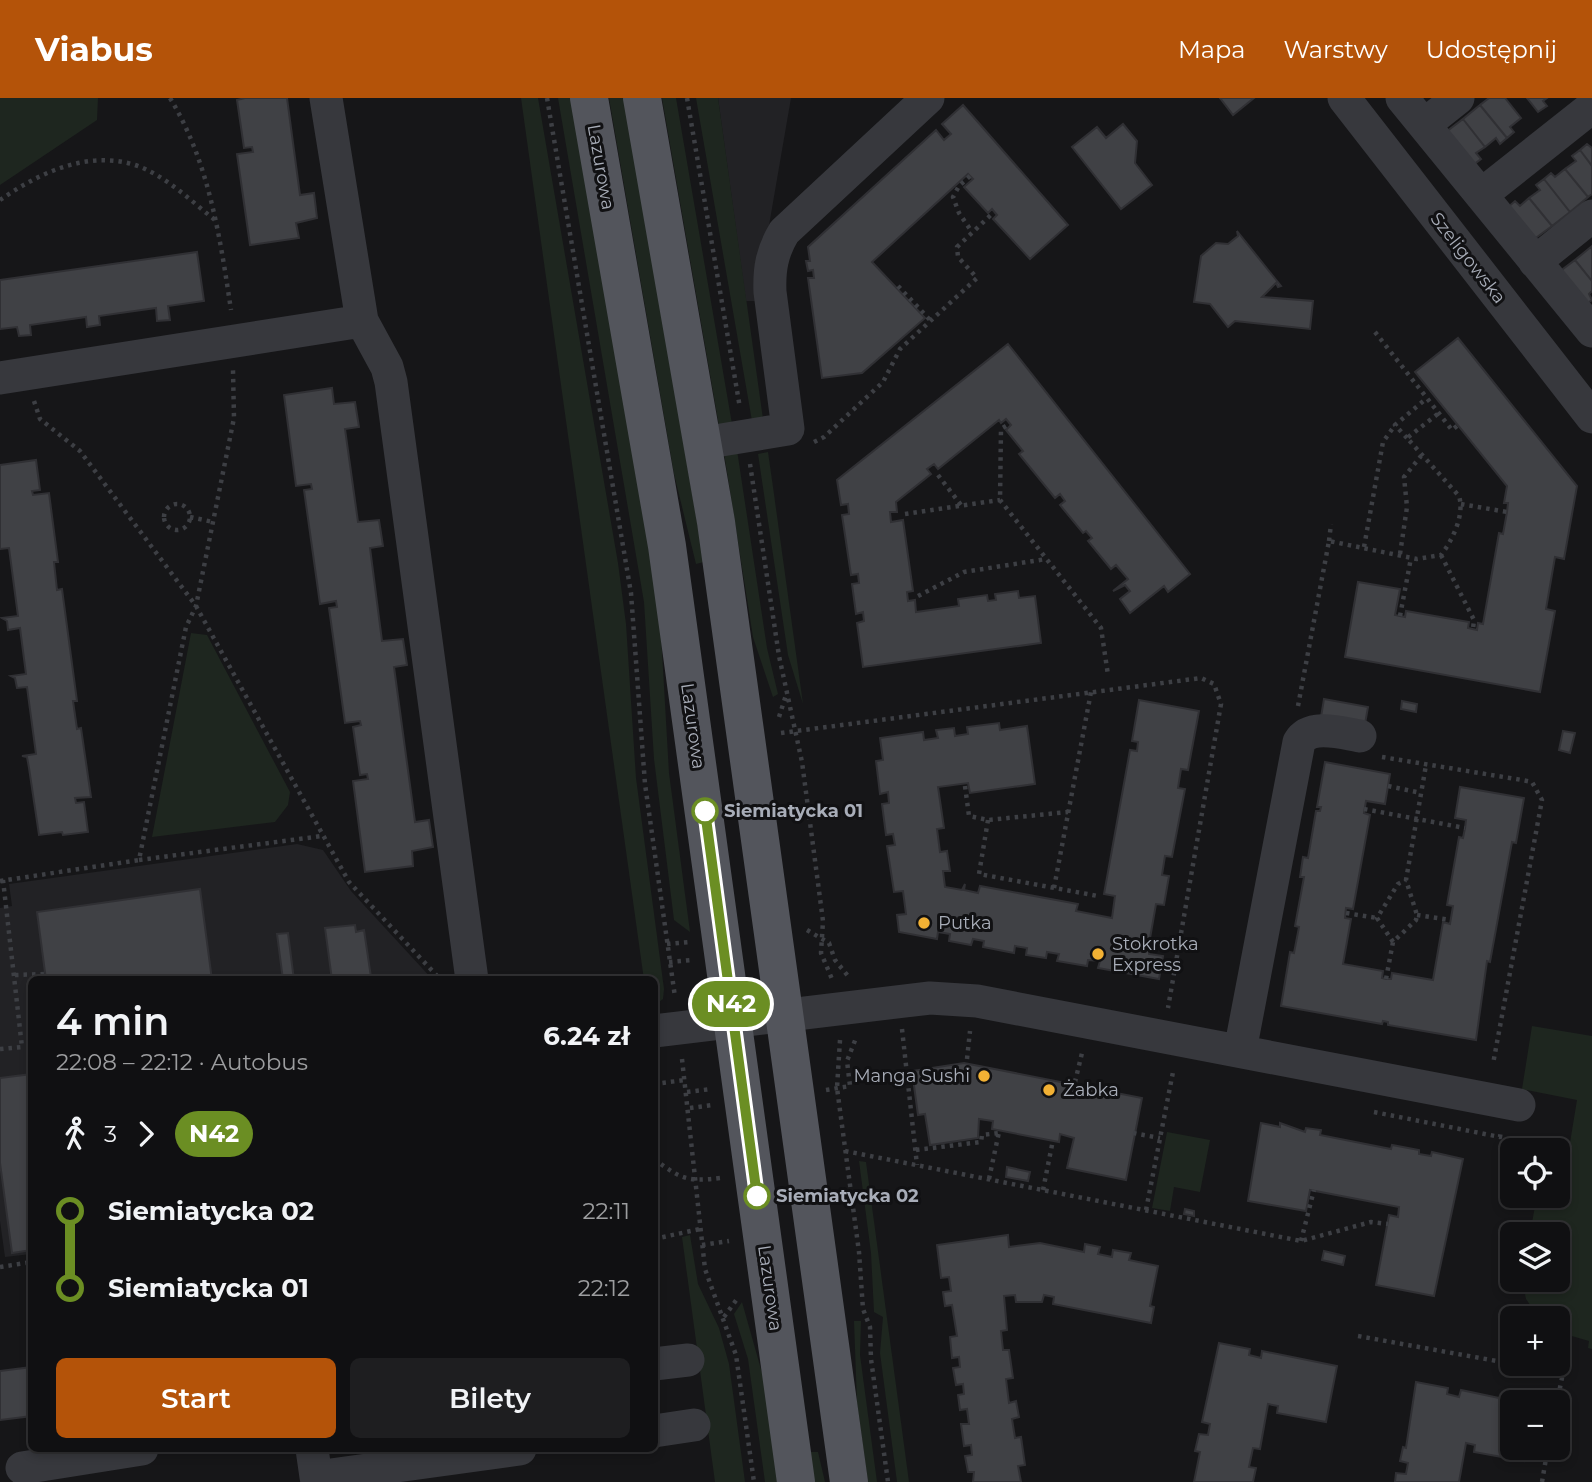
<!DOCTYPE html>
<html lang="pl">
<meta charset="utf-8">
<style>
body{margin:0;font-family:Montserrat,sans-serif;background:#1e1e20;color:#f1f3f6;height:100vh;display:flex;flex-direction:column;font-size:26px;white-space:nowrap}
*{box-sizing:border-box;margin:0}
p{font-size:23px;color:#9c9d9f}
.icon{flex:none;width:38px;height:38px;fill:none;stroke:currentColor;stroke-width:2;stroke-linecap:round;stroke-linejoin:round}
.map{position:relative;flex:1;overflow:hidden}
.drawer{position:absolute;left:28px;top:878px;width:630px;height:476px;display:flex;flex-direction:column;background:#101012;border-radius:10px;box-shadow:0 4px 10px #0003,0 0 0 2px #303032}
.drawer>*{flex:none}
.badge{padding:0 14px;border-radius:23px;font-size:24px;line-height:46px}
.tools{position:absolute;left:1500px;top:1040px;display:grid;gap:14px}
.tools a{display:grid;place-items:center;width:70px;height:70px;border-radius:10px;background:#101012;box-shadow:0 4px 10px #0003,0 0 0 2px #303032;font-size:35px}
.map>.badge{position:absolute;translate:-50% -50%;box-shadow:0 0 0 4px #fff}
.legs{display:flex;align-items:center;gap:10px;height:77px;padding:0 28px;font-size:23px}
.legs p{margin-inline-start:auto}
.head{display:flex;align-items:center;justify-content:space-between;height:119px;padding:0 28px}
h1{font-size:38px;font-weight:600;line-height:52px}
.cta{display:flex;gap:14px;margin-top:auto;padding:14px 28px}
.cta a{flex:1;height:80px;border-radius:10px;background:#b45309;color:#fff;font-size:28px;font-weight:600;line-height:80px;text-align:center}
.cta a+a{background:#1e1e20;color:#f1f3f6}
ul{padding:0 28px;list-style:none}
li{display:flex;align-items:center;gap:24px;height:77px;font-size:26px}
li i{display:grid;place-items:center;width:10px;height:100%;margin:0 9px;background:currentColor}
li i::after{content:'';width:18px;height:18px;margin:-9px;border:5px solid;border-radius:50%;background:#101012}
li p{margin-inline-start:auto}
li:first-child i{background:linear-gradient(#0000 50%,currentColor 0)}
li:last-child i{background:linear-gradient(currentColor 50%,#0000 0)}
header{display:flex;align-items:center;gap:42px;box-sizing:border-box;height:98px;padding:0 35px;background:#b45309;color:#fff}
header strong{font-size:33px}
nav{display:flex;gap:38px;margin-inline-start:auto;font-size:24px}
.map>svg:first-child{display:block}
</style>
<header>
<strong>Viabus</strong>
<nav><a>Mapa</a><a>Warstwy</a><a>Udostępnij</a></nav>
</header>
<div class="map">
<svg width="1592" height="1384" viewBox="0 0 1592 1384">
<rect width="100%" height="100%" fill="#161618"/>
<path fill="#222225" d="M718,0H791L756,203H746Z
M297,746L323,752L351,793L433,882H32L31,1156L5,1159L0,1123V810L12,808L9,786Z"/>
<path fill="#1e261f" d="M0,0H98L97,22L0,87Z
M521,0H538L618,465L626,526L636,680L664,891L663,901L655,907L654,882H644Z
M558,0H572L650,452L661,536L669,675L690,834L674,822L654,661L644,504Z
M609,0H624L704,464L696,466L674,376Z
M662,0H676L732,326L719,328Z
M696,0H718L763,321L752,323Z
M737,352L767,550L778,596L773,599L753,539L724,355Z
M768,354L773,389L803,606L788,557L758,356Z
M191,535L207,537L290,694L288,707L275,724L152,739Z
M1532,928L1592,938V1251L1588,1250L1589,1243L1558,1234V1220H1539L1526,1201L1522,1181H1558V1136H1530L1537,1097H1558V1069L1568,1057L1577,1002L1522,991Z
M1167,1034L1210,1042L1200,1094L1174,1089L1170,1113L1152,1110Z
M859,1063L866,1064L909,1384H897L880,1255L883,1219L874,1214L871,1155Z
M690,1137L698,1186L719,1230L729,1266L745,1384H715L682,1139Z
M742,1204L764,1282L779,1384H765L748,1261L734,1216Z
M854,1223H861L860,1257L877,1384H868L857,1305Z
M810,1354H818L825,1384H814Z"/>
<path fill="#404145" stroke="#303034" stroke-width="2" d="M245,0H287L300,97L314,95L317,120L296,125L299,140L250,147L237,56L253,54L252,49L244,50L237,2Z
M1220,0H1254L1233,17Z
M1489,0H1505L1521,20L1510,29L1514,34L1507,40L1480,7Z
M1527,0H1547L1543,3L1547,8L1538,14Z
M963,7L1068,127L1030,161L993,121L997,117L992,111L988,115L964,89L973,81L968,76L872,164L925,220L862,275L822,280L808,180H814L813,172L808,173L806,163H810L808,149L936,32L944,42L951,36L942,26Z
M1480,7L1507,40L1500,46L1496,40L1485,49L1463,21Z
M1463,21L1485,49L1476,55L1481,61L1473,67L1446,34Z
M1123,26L1137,43L1135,65L1152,87L1121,111L1072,49L1097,29L1106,40Z
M1587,46L1592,50V68L1580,52Z
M1580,52L1592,68V96L1588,99L1565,71L1576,63L1572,58Z
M1565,71L1588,99L1570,114L1544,81L1551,75L1555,79Z
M1544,81L1570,114L1552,128L1529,100L1540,92L1536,87Z
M1529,100L1552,128L1533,142L1507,110L1515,103L1520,108Z
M1237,133L1281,188L1278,189L1276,185L1262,199L1313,203L1310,231L1235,223L1228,229L1210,206L1194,204L1201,158L1216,145L1228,146L1238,138Z
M1592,148V183L1575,162Z
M197,154L204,203L168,208L170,222L157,223L156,210L99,218L100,227L87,229L86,219L30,227L31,237L19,238L17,229L0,231V182Z
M1575,162L1592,183V193L1589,196L1592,202L1585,207L1559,174Z
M1458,240L1577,388L1564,461L1555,459L1546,511L1555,513L1540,594L1345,559L1358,484L1400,491L1395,517L1405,519L1406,513L1469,524L1468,530L1477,532L1478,525L1483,526L1499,435L1503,436L1507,414L1508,405H1504L1507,388L1415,274Z
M1008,246L1190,476L1168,494L1164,488L1130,515L1120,501L1130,493L1125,487L1113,493L1128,481L1116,467L1111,471L1088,443L1092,440L1086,433L1083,435L1060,407L1065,403L1060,396L1055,400L1019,356L1023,353L1006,332L1011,327L1006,321L1001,325L999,322L938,371L934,366L927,371L931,376L896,404L897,414H890L891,424L903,422L913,493L907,494L908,503L915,502L916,514L959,508L958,501L987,497L988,503L996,502L995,496L1018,493L1019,500L1035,498L1041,545L863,569L857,525L864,523L863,514L856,516L852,486L859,485L858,476L851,477L842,417L849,416L848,406L841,407L837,382Z
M332,290L334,306L355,304L359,329L345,331L358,424L379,422L383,448L370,450L382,543L403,541L407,567L394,569L415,724L429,722L433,749L412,753L413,768L365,774L353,683L368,681L367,676L360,677L353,629L361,627L360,623L345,625L329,510L337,509L336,503L320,506L304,392L312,391L311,386L296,388L284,297Z
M36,362L40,392L32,393L33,397L49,395L58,464H54L57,492L62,491L77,603H73L77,631L81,630L91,699L75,700L76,705L84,704L88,734L63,737L62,734L39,737L29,670L27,659L22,658L36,656L27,589L17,590L15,580L11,578L26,576L20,530L8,532L7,523L2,520L18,518L9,450L0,451V367Z
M1324,601L1368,609L1365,626L1321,619Z
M1139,602L1199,613L1188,672L1181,671L1178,690L1185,691L1172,759L1165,758L1162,777L1169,778L1164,807L1156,806L1149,846V856L1163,858L1159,881L1098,870L1100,863L1088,862L1087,868L1057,863L1059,856L1047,854L1046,860L1026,857L1027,850L1015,848L1014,855L983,849L984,843L973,841L971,847L949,843L950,836L938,834L937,841L899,834L897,817L906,816L903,793L894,794L887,748L895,747L893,736L886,737L882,706L889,705L888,694L880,696L876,663L883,662L880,640L923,634L924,642L938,640L936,632L954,630L955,638L968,636L967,629L999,625L1000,632L1027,628L1035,686L970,695L968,685L938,689L944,730L937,731L940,754L947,753L950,773H943L945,789L962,792L965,786L964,792L978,795L980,788L1078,806L1076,813L1112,820L1115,798L1104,796L1130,652L1137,653L1138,644L1132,643Z
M1402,603L1417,606L1416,614L1401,611Z
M1563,633L1575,635L1570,655L1559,652Z
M1325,664L1390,676L1385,706L1366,703L1364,715L1370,717L1353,811L1346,810L1345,820L1351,821L1343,866L1383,873L1382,880L1386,881H1391L1392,875L1433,882L1443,824L1450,826L1453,808L1447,807L1459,739L1463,740L1465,730L1466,722L1455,720L1460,689L1524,700L1516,745L1512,744L1490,864L1487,863L1476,942L1388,927V924L1383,923L1382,926L1281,908L1290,854L1294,855L1299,829L1295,828L1304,779H1300L1303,759L1308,760L1316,713H1320L1321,709H1317Z
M200,791L212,882H46L37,814Z
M355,827L356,834L364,832L371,879L332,882L325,830Z
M288,835L294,882H283L277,836Z
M964,965L1142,1000L1126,1082L1067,1070L1074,1040L1060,1036L1059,1044L992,1031L993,1023L979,1021L978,1040L930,1047L925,1016L918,1017L912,973Z
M32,976V1152L12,1155L0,1065V980Z
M1261,1025L1280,1029V1025L1305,1034L1306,1030L1321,1032L1320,1037L1391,1051L1392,1047L1419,1052V1056L1431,1058L1432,1054L1463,1061L1434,1198L1376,1187L1389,1117L1398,1119L1399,1109L1310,1092L1306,1113L1248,1103Z
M1007,1069L1030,1074L1028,1083L1006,1079Z
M1185,1111L1194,1113V1118L1184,1116Z
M1008,1137L1009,1149L1040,1145L1084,1154L1085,1146L1100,1149L1098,1156L1112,1159L1113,1152L1131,1155L1129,1162L1158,1168L1150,1208L1154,1209L1151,1225L1053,1206L1054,1199L1044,1197L1042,1204H1016L1015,1197L1004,1198L1007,1232L1001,1233L1003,1252H1009L1013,1280L1006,1281L1009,1305L1016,1303L1019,1319L1012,1321L1015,1340L1021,1339L1025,1367L1018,1368L1021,1384H973L974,1374H968L965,1358L972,1357L971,1347L964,1348L961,1326H969L967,1311L960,1312L958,1297L964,1296L963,1286L956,1287L953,1270L960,1269L959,1259L952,1260L950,1239L957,1238L952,1207L945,1208L943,1194L951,1193L949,1179L941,1180L937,1147Z
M1324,1153L1345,1158L1343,1167L1322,1162Z
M1219,1245L1250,1251L1249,1257L1261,1260L1262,1253L1337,1268L1326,1324L1277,1315L1278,1308L1268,1306L1260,1351L1253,1350L1249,1369L1256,1370L1253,1384H1194L1200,1354L1195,1353L1199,1336L1208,1337L1210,1326L1202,1324Z
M32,1269V1318L0,1322V1273Z
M1416,1284L1448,1290L1447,1296L1459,1299L1461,1292L1518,1304H1512V1349H1527L1524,1363L1474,1354L1475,1347L1466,1345L1459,1384H1395L1396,1375L1406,1376L1408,1365L1400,1363L1403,1349L1406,1350Z"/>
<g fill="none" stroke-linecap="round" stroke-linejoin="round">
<path stroke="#3d3f44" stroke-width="4.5" stroke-dasharray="3.5 5" stroke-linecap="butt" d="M170,0C209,64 220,139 231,212
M547,0L631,495L645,686L675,899
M687,0L740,310
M970,78L959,88L953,99L959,115L972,134
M0,102C39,75 87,52 135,67C165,77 191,103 215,122
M898,188L931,223
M1375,234L1452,332L1458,327
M34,303L40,321L80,353L196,508L349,784L440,881
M1006,328L1001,331L1000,402L1101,530L1108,577
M1407,340L1395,327L1427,300
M814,344L824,339L883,284L900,251L977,180L958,159L957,149L994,114
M750,366L779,558L802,664L823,823L821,855L832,881
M938,377L961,407
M1461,406L1507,414
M164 419a13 13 0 1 1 26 0a13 13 0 1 1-26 0Z
M905,416L1000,402
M190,419L213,424
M1329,443L1331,426
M1364,449L1383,344L1395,327
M1400,456L1407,409L1404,379L1421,358
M1441,457L1474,522L1473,531
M918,498L964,474L1046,461
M1400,518L1411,460
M1298,608L1329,443L1417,461L1441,457C1452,443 1465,417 1459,398L1407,340L1439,315
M779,619L787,594
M781,635L1201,580L1214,586L1221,606L1168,910
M1382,659L1522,682L1532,684L1542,702L1493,966
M965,688L969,718L988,722L1068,714
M1388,688L1421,695
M1364,711L1465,730
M988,722L979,776L1098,798
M139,762L322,738
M0,783L139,762L186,529L196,508L234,320L233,272
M1054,790L1091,594
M1346,815L1377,820
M1417,817L1450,822
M807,832L829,845L835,862L848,878
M1393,844L1377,820L1398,786L1406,782
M667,846L690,844
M669,864L691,862
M15,877L45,876
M1386,881L1393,844L1416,822L1417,817L1406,782L1426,667
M902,931L917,1067
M840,942L837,990L859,1154L863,1211L870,1229L871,1261L888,1384
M0,951L22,949L3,782
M682,961L705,1171L736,1257L754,1384
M967,961L970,933
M1075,984L1082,955
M654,986L685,982
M826,992L850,988L847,963L856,940
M687,994L711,991
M690,1010L713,1007
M1374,1014L1500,1039L1501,1033
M1133,1035L1160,1040
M916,1052L981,1044L982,1037L999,1035
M845,1053L1301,1143L1371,1124L1388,1126
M654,1061C681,1081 687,1084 720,1080
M989,1081L999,1034
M1043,1092L1053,1042
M1146,1112L1173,974
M654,1141L700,1131
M1301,1143L1314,1092
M702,1147L729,1143
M0,1169L32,1164
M724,1219L737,1201
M1358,1238L1563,1275L1557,1304
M1542,1384L1548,1349"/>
<path stroke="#37383d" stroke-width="33" d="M326,0L362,223L387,269L391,284L472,882
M1344,0L1592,319
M1402,0L1592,233
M1424,27L1458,0
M1481,97L1592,9
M1535,164L1592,118
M0,280L362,223
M703,345L788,331L770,194C769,171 772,154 784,134L928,0
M654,933L930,900L977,903L1519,1007
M1240,953L1299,644C1310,625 1342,635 1360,638
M654,1266L688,1262
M654,1333L694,1327
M312,1351L316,1379L520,1351
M22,1370L142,1351"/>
<path stroke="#53555c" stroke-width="38" d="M589,0L667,448L796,1384
M642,0L716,424L849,1384"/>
</g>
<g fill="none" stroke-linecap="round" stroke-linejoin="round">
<defs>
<path id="line-1" d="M705,713L757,1098"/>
</defs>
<use href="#line-1" stroke="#fff" stroke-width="16"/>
<use href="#line-1" stroke="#6b8e23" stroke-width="10"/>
</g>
<g fill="#fff" stroke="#6b8e23" stroke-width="3.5">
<circle cx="705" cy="713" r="12"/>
<circle cx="757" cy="1098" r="12"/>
</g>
<g fill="#f2b134" stroke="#111113" stroke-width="2.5">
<circle cx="924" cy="825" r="7"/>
<circle cx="1098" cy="856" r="7"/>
<circle cx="984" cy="978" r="7"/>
<circle cx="1049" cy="992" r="7"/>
</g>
<g text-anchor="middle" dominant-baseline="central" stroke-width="6" stroke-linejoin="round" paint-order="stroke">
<g font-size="18" fill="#a8adb8" stroke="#111113">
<text transform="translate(601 69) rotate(80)">Lazurowa</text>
<text transform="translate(1468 160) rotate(52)">Szeligowska</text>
<text transform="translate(693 628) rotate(82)">Lazurowa</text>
<text transform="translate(770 1190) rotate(82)">Lazurowa</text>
</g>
<g font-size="18" font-weight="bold" fill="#a8adb8" stroke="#111113" text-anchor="start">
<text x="724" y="713">Siemiatycka 01</text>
<text x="776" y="1098">Siemiatycka 02</text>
</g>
<g font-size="18" fill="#a8adb8" stroke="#111113" text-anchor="start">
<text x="938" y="825">Putka</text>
<text x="1112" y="846">Stokrotka<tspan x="1112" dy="21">Express</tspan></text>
<text x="970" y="978" text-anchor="end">Manga Sushi</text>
<text x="1063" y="992">Żabka</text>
</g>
</g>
</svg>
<div class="tools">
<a><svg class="icon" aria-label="locate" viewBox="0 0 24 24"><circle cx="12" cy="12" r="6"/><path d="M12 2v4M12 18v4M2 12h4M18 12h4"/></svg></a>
<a><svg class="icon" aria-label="layers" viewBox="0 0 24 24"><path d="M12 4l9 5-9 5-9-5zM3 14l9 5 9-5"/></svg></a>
<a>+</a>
<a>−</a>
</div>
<b class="badge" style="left:731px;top:906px;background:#6b8e23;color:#fff">N42</b>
<section class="drawer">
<div class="head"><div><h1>4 min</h1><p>22:08 – 22:12 · Autobus</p></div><b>6.24 zł</b></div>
<div class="legs"><svg class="icon" aria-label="walk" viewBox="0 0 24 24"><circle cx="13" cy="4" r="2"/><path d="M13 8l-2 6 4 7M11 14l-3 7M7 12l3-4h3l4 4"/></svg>3<svg class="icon" aria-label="forward" viewBox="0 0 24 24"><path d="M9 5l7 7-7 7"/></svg><b class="badge" style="background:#6b8e23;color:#fff">N42</b></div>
<ul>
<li><i style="color:#6b8e23"></i><b>Siemiatycka 02</b><p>22:11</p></li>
<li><i style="color:#6b8e23"></i><b>Siemiatycka 01</b><p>22:12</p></li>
</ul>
<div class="cta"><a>Start</a><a>Bilety</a></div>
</section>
</div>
